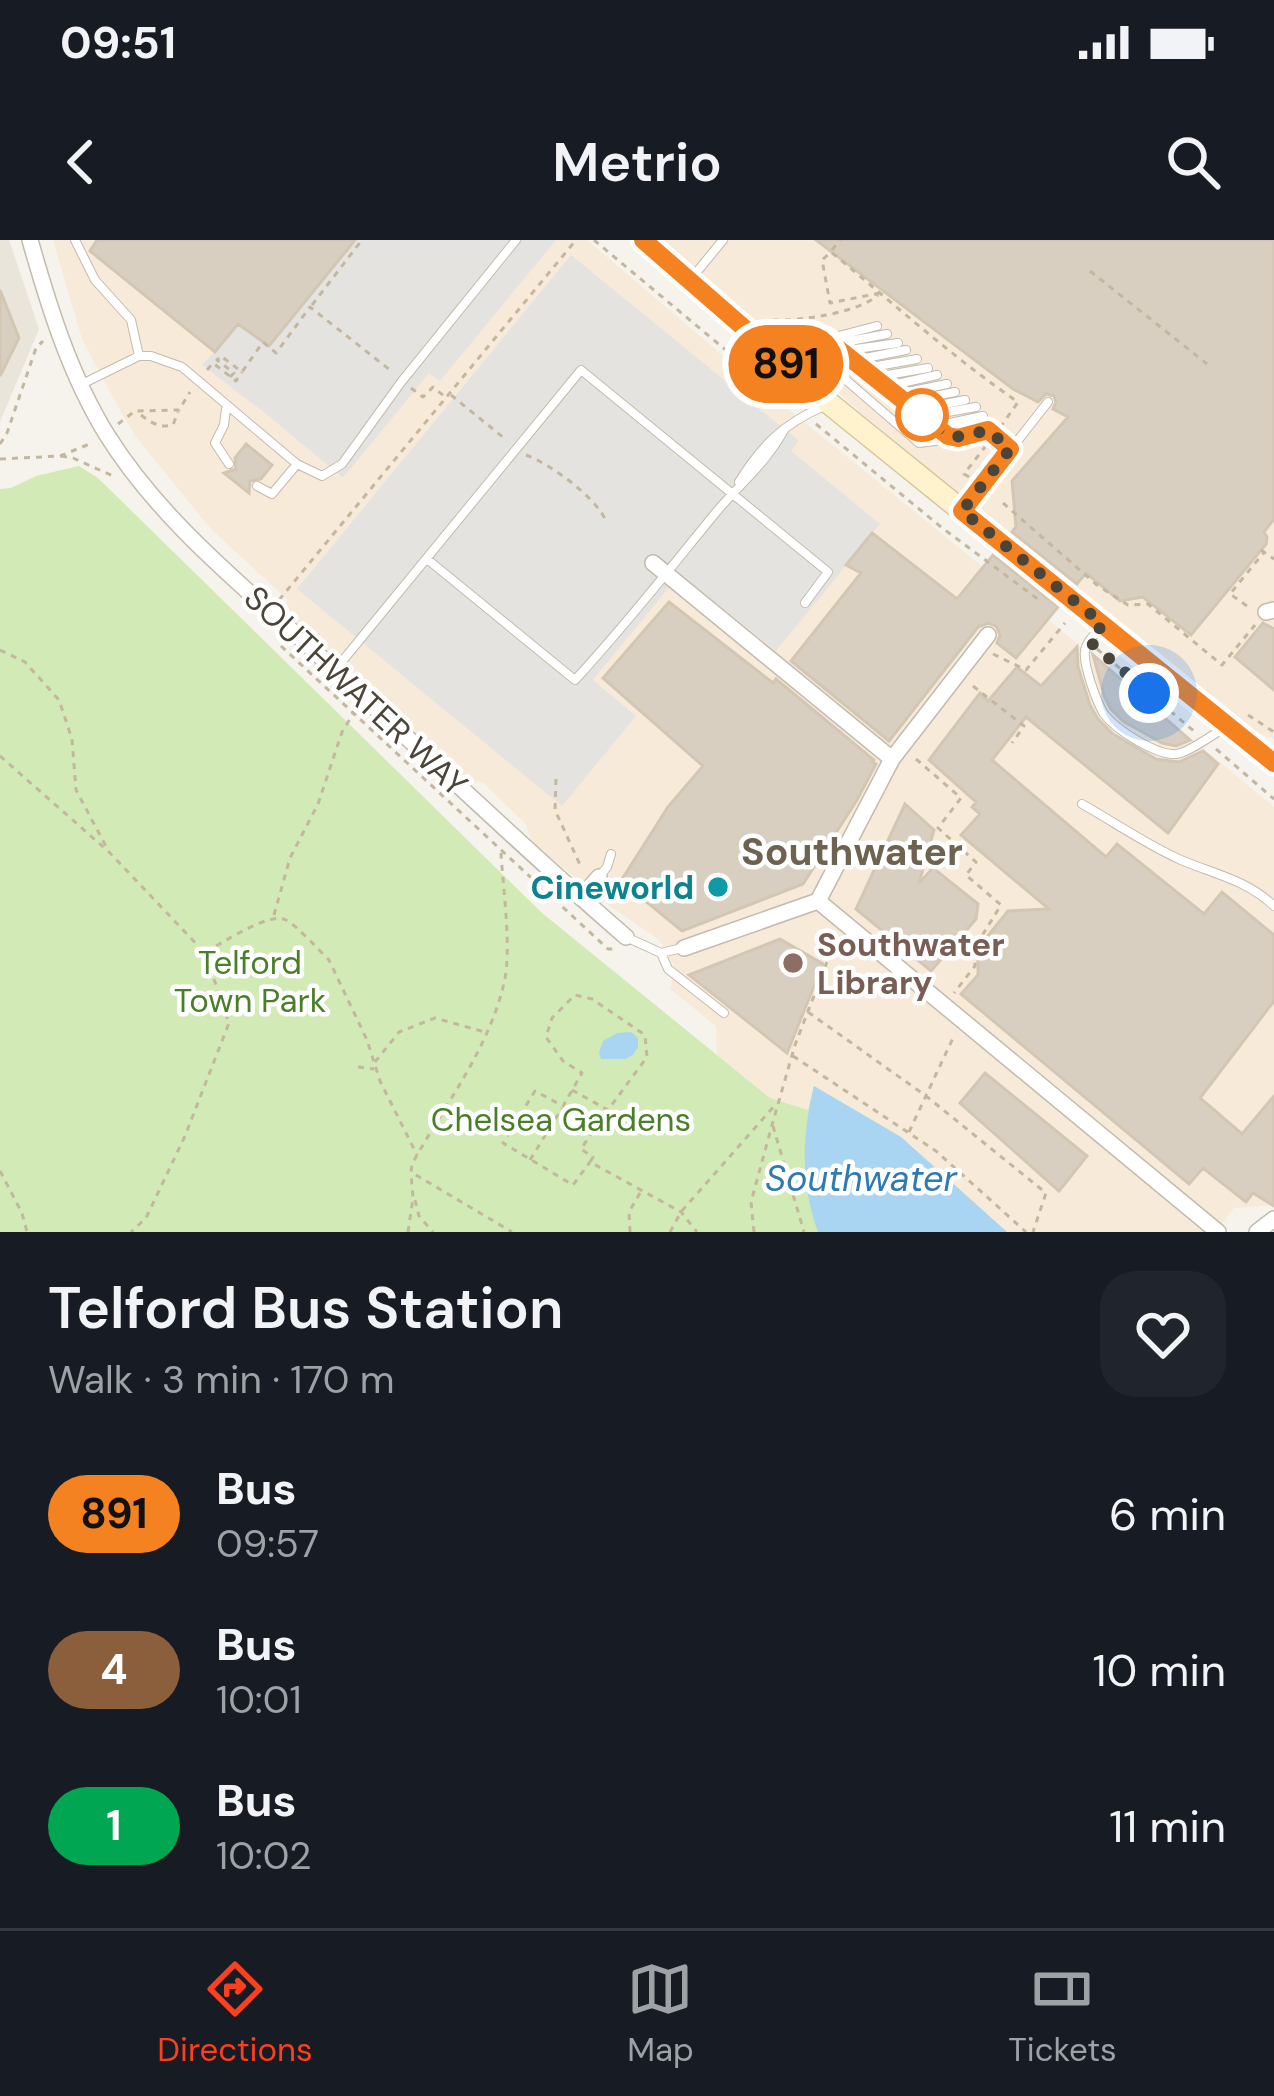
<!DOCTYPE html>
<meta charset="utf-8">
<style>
body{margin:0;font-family:"DM Sans",sans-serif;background:#20242c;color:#f1f3f6;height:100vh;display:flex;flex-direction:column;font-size:45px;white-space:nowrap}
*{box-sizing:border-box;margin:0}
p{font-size:39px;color:#9ea1a6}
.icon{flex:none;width:66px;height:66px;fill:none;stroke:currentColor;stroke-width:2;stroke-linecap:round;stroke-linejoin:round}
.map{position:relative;height:992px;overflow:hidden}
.details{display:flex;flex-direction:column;background:#171b24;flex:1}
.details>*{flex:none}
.badge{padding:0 24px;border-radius:39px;font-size:42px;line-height:78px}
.you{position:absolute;width:60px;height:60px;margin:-30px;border:9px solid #fff;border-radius:50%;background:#1a73e8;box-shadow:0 0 0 18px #1a73e833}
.map>.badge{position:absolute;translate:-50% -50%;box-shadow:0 0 0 6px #fff}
.round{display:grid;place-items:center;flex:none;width:126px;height:126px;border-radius:36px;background:#20242c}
.headline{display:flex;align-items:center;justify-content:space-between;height:204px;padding:0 48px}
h1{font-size:57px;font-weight:600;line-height:90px}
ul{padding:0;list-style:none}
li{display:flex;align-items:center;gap:36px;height:156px;padding:0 48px}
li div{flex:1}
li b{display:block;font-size:45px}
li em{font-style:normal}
li .badge{min-width:132px;font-weight:700;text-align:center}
.status{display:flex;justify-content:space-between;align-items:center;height:84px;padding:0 60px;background:#171b24;direction:ltr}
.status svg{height:33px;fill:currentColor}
header{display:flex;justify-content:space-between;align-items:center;height:156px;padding:0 48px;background:#171b24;font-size:54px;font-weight:600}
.menu{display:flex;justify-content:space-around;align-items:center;height:168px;border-top:3px solid #363941;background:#171b24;font-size:33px;color:#9ea1a6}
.menu a{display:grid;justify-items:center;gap:6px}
.menu .active{color:#fc3f1d}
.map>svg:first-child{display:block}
</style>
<div class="status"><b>09:51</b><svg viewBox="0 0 49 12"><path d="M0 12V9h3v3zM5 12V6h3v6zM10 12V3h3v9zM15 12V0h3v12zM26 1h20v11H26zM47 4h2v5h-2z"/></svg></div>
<header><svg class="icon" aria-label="back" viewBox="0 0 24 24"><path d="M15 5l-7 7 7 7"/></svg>Metrio<svg class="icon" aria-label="search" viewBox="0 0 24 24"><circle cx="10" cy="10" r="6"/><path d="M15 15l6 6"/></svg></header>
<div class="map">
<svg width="1274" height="992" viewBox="0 0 1274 992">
<rect width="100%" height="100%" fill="#f6f3ec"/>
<path fill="#eae5da" d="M0,0H9L39,89L0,182Z"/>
<path fill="#f7ead8" d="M53,0H587L741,131L1052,383L1274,567V965L1234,968L1215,992H1007L901,897L815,846L808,870L770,858L717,815L716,786L670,749L675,727L659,700L607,664L532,602L525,583L483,543L463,538L311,394L282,371L288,360L211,289L136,197L121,172L82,99Z
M659,0H1274V499L1250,489L951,249Z"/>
<path fill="#d2eab5" d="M79,226L98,238L542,673L770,858L808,870L814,846L901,897L1007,992H0V249L11,248L36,236Z"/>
<path fill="#e5e3e0" d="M97,0H556L440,141L429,133L343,238L265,173L202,125L215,111L88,10Z
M571,15L799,201L791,211L880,284L776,411L680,334L593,440L636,476L562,566L297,349Z"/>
<path fill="#a9d4f2" d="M631,792L638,798V807L633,815L625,819H601L599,813L603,801L617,793Z
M814,846L901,897L1007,992H818C800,943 802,895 814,846Z"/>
<path fill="#d8cfc1" stroke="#d3c7b4" stroke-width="3" d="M97,0H355L269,106L238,84L215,112L90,11Z
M816,0H1274V279L1264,292L1267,297L1266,304L1191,395L1143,357L1120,361L1086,333L1077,344L1012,292L1016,287L1012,241L1068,177L1053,169L1056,162L1054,156L1046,154L1038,162L1013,149Z
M0,50L19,98L0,136Z
M246,204L272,225L261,239L250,241L249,253L224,233L236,229L235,218Z
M872,293L957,359L993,315L1058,367L1016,418L997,403L1000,395L996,386L988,383L978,387L889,501L791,421L861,333L846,325Z
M669,362L773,443L776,439L874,520L872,522L876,524L857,560L803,644L682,691L621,641L668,567L703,526L603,438Z
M1263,383L1274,389V450L1235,417Z
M1077,407L1078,427L1090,465L1098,479L1113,494L1156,519L1179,522L1203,511L1218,524L1168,593L1026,477L992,520L1106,617L1117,604L1204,674L1222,652L1274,695V761L1200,858L1242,894L1274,856V966L1253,953L1246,962L1203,928L1189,944L961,754L978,735V708L1008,671L1049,669L961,595L980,574L972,567L976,562L929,520L980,453L988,461L1017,427L1041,446Z
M1093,415L1190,500L1176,506L1162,503L1123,481L1111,469L1105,458Z
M905,564L934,590L919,643L933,628L978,664L976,679L931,731L856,669Z
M780,699L823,724L787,813L689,735Z
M985,833L1087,916L1059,951L960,863Z"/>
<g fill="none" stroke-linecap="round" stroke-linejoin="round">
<defs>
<path id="lane" d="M75,0L95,40L131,80L139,116
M691,39L723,0
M827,99L877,86
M898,103L842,111L846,140L919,203L951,199
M834,104L887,94
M855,120L906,110
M792,125L826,99L948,196L958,198L988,190L1010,210
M866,128L917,119
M876,137L928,128
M80,145L139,116H151L182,127L297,224L322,236L342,224L402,141L516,0
M888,146L937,135
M897,154L947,144
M905,162L955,152
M226,169L224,185L215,203L229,224
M915,170L965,160
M925,176L976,167
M936,186L983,176
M739,242C762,205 783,184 824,166
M257,246L272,254L297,224
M964,269L1048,162
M427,319L575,440C624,387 668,331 713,276C737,246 766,224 784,190
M1100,388C1095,394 1086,402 1085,411C1083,425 1097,463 1104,474C1116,490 1157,516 1177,514C1190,512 1213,494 1226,487
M335,430L581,130L828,332L805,363
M1082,564C1114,582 1147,605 1181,620C1214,634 1247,640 1274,666
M599,637L607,627L611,614
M626,697L661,713L682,708
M661,713L668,729L724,773"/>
<path id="street" d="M30,0C49,67 70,135 107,195C162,283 248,350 323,419C423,512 522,607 626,697
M653,323L892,519
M1266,372L1274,370
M988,395L892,519L818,661L1218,992
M581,658L599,637
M684,708L818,661
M1257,992L1274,979"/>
<path id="secondary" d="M643,0L830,164L1274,523"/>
</defs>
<use href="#lane" stroke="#c2bbae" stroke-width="10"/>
<use href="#street" stroke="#c2bbae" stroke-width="18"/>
<use href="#secondary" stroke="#d6c79b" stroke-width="24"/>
<path stroke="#c4b79f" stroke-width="3" stroke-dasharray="6 6" stroke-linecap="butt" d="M594,0L794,167
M832,10L840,0
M1090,31L1207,124
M880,53L830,63L822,20L831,12C893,63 952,117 1018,162L1002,185
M312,65L362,0
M771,80L782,93
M773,80C800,81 858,73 878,55
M207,130L213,123L236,141L242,132
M230,137L234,133L217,120L221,116L242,132L263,102L276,113L310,67L390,130
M411,148L423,157L433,147L444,156
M451,155L504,198
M141,175C151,183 160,188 173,185L178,172
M118,184L135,171L179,170L190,152
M816,184L941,287L1039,360
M0,204L7,193L36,108L43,101
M526,215C550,224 596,257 606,281
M61,216L73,218L113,236
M0,219L60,216L92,203
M969,237L964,234L985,207
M1003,263L1097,345L1128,365L1148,364L1222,425L1255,385
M1261,310L1274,319
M279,360L576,0
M1247,366L1230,354L1265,311
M281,406L608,709H615
M1097,409L1195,492
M0,410L25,422L59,460L72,499L76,550L108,610
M993,414L1026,430L1065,383
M973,446L1024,486L1012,503
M1248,475L1274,492
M1216,509L1274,559
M0,516L109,612L205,713L229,783L185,896L146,978L131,992
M916,519L961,558L938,588L976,622L966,635L1001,665L975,707V726L954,753
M556,539L555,570L581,627
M501,613C503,648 512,710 504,743C489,809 444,866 412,924L411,932L512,992
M274,675L290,618L318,564L342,492L353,474
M206,712C222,703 270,671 286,680C297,686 319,710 329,720L367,800L380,841L417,915
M808,772L926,856L1046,953L1033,992
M793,816L936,911L1026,992
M375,822L399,792L435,778L485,792
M358,827L374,829
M572,850L608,870L647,817L645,795L592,759L575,755L552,778L546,797L563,821L582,833L563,866L535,851L503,903L573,945L590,922
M607,871L581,909L593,917L590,922L681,972L697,992
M773,886L804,992
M909,892L953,798
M530,920L562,868
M0,931L22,973L27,992
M415,960L419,976L433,992
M408,992L413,958L411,934
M630,992L629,972L640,953
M670,992L681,972L776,864
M754,992L751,962L772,885L795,805L837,696"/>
<use href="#lane" stroke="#fff" stroke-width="8"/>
<use href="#street" stroke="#fff" stroke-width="15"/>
<use href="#secondary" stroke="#fff3cd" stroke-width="21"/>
</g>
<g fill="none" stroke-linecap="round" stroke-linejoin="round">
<defs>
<path id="line" d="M643,0L790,128L826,99L948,196L958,198L988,190L1010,209L962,271L1274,523"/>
</defs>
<use href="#line" stroke="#fff" stroke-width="27"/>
<use href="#line" stroke="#f58220" stroke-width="18"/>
<path stroke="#4b4439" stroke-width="12" stroke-dasharray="0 21.6" d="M922,175C952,201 951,200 988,190L1010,209L962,271L1103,384L1089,401L1149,453"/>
</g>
<circle fill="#fff" stroke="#f58220" stroke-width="6" cx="922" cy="175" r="24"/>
<circle fill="#0f9aa8" stroke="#fff" stroke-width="4.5" cx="718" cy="647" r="12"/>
<circle fill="#8d6e63" stroke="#fff" stroke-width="4.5" cx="793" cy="723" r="12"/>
<g text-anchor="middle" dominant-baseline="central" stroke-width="9" stroke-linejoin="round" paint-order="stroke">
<g font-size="33" fill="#4b4439" stroke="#fff">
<text transform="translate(356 451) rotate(43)">SOUTHWATER WAY</text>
</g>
<g font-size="33" font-weight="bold" fill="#0d838f" stroke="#fff" text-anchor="end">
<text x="694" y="647">Cineworld</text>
</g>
<g font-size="33" font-weight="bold" fill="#785e54" stroke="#fff" text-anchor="start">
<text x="817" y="704">Southwater<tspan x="817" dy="38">Library</tspan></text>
</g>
<g font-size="33" fill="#4a7f2a" stroke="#fff">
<text x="250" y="722">Telford<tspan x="250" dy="38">Town Park</tspan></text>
<text x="561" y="879">Chelsea Gardens</text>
</g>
<g font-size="36" font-style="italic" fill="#2e7ab2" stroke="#fff">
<text x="861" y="938">Southwater</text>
</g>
<g font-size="39" font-weight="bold" fill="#6e6250" stroke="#fff">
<text x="852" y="611">Southwater</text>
</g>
</g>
</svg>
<div class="you" style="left:1149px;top:453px"></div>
<b class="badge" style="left:786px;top:124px;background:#f58220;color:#111">891</b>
</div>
<section class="details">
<div class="headline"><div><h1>Telford Bus Station</h1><p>Walk · 3 min · 170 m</p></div><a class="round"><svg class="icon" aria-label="heart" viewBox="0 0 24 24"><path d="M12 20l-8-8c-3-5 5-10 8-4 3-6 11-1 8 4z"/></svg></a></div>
<ul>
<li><span class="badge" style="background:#f58220;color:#111">891</span><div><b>Bus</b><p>09:57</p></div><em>6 min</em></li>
<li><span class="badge" style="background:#8b5e3c;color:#fff">4</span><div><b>Bus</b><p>10:01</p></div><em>10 min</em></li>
<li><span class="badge" style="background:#00a651;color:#fff">1</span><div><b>Bus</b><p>10:02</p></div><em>11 min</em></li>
</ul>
</section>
<nav class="menu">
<a class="active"><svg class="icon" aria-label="directions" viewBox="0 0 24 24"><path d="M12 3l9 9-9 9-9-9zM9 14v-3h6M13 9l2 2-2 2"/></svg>Directions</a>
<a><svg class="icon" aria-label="map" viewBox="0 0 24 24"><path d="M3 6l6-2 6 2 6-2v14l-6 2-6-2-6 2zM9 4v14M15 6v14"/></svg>Map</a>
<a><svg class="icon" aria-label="tickets" viewBox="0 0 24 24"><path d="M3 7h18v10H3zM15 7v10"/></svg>Tickets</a>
</nav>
